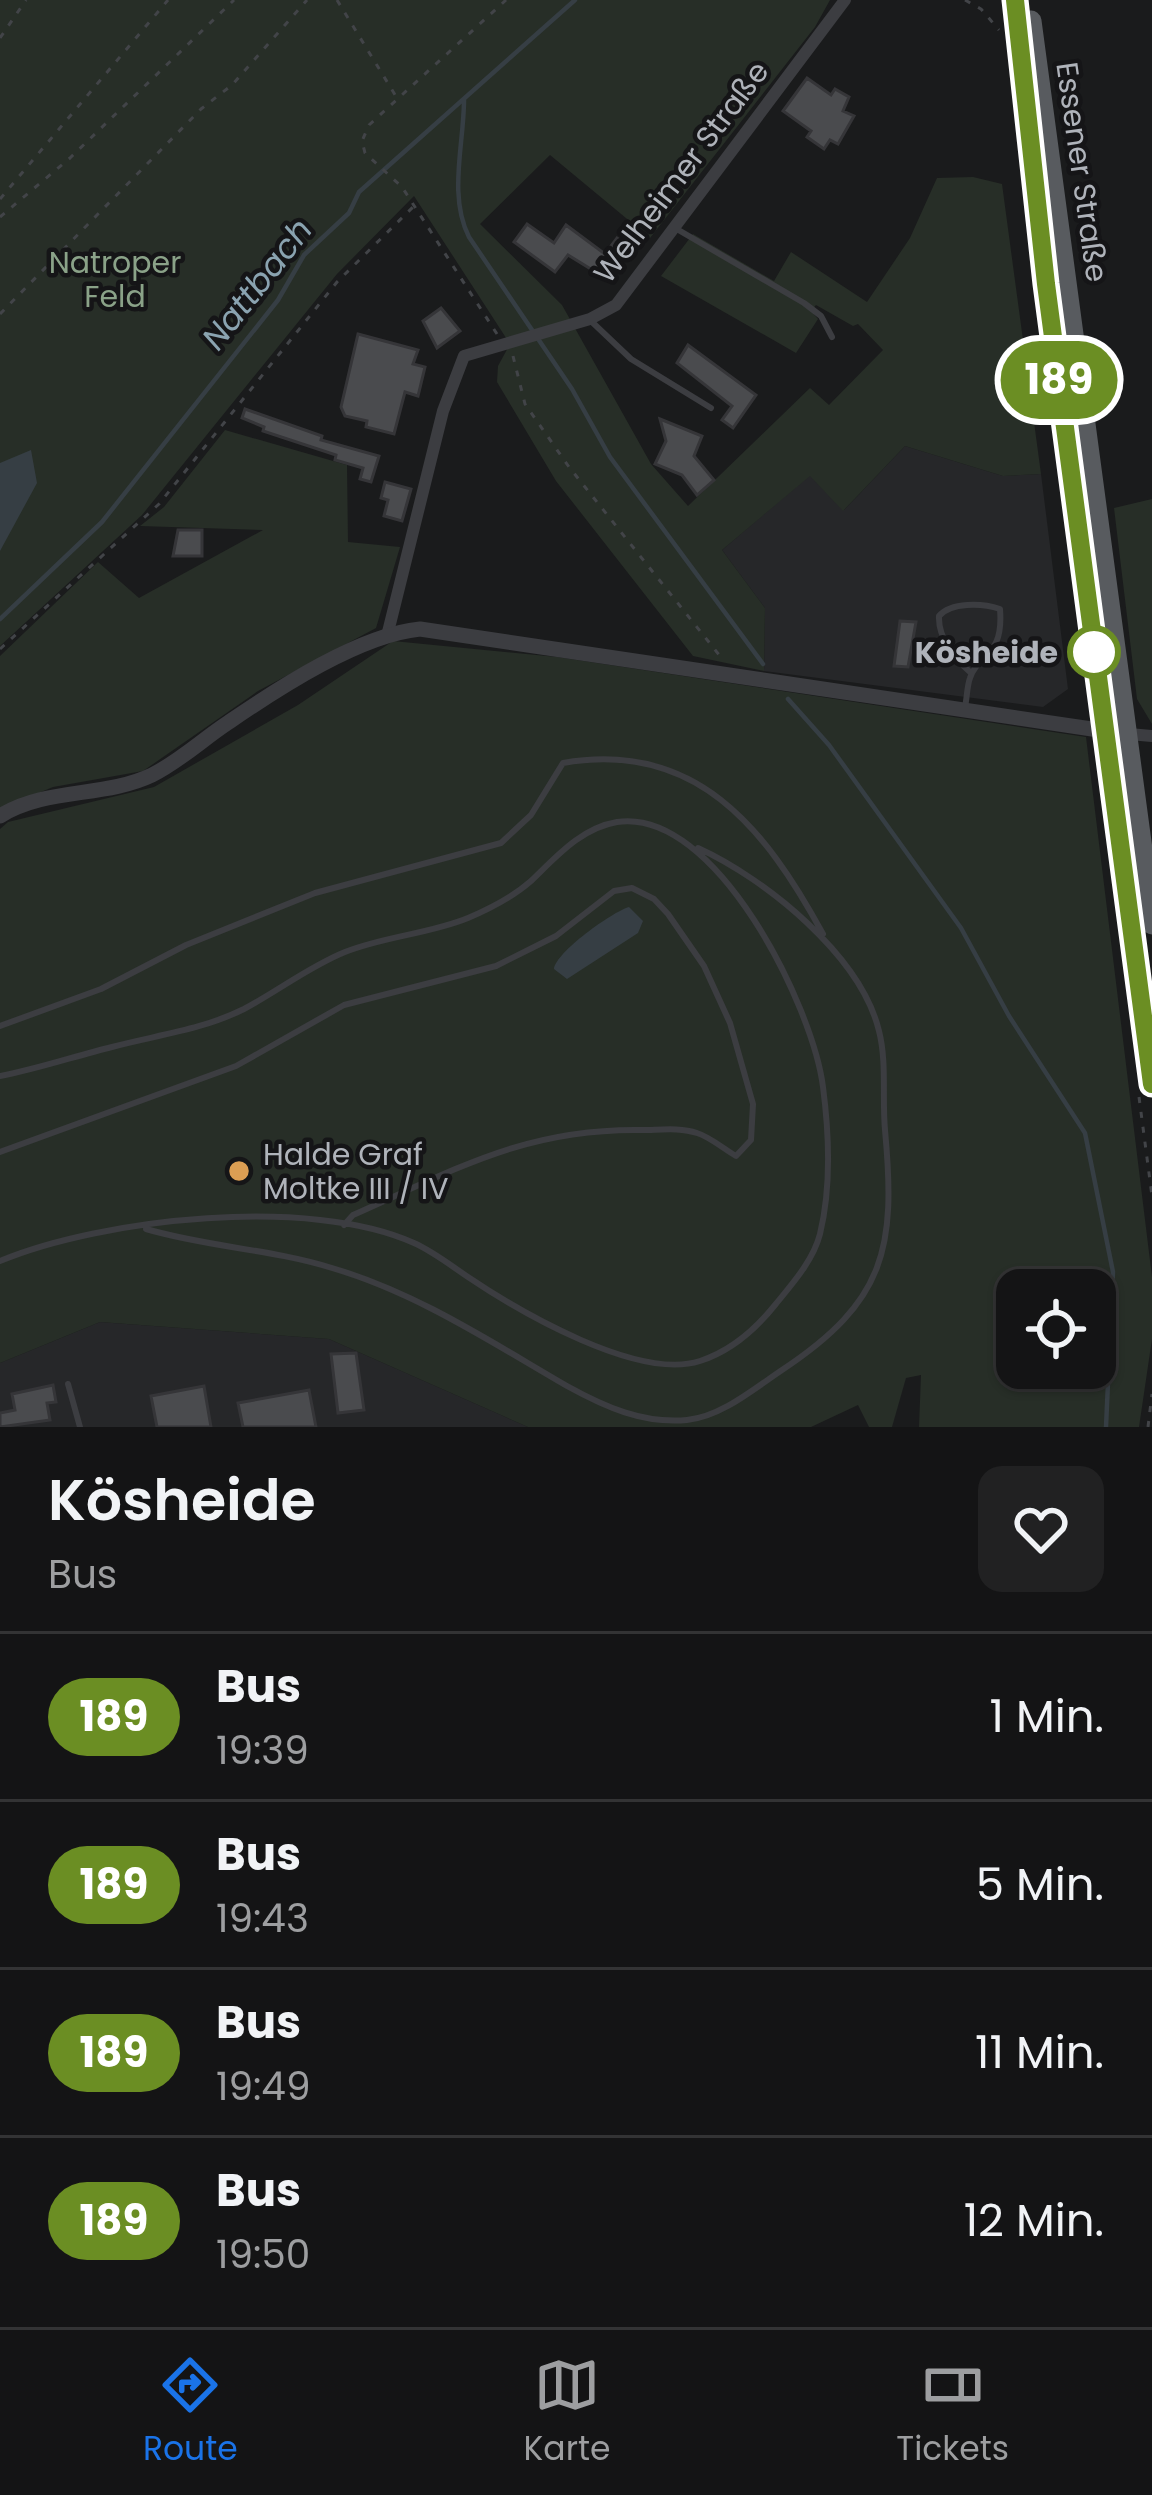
<!DOCTYPE html>
<html lang="de">
<meta charset="utf-8">
<style>
body{margin:0;font-family:Poppins,sans-serif;background:#212122;color:#f1f3f6;height:100vh;display:flex;flex-direction:column;font-size:45px;white-space:nowrap}
*{box-sizing:border-box;margin:0}
p{font-size:39px;color:#9d9ea0}
.icon{flex:none;width:66px;height:66px;fill:none;stroke:currentColor;stroke-width:2;stroke-linecap:round;stroke-linejoin:round}
.map{position:relative;height:1427px;overflow:hidden}
.side{display:flex;flex-direction:column;background:#141415;flex:1}
.side>*{flex:none}
.badge{padding:0 24px;border-radius:39px;font-size:42px;line-height:78px}
.fabs{position:absolute;left:996px;top:1269px;display:grid;gap:24px}
.fabs a{display:grid;place-items:center;width:120px;height:120px;border-radius:24px;background:#141415;box-shadow:0 3px 9px #0004,0 0 0 3px #333334;font-size:60px}
.map>.badge{position:absolute;translate:-50% -50%;box-shadow:0 0 0 6px #fff}
.round{display:grid;place-items:center;flex:none;width:126px;height:126px;border-radius:24px;background:#212122}
.head{display:flex;align-items:center;justify-content:space-between;height:204px;padding:0 48px}
h1{font-size:57px;font-weight:600;line-height:90px}
ul{padding:0;list-style:none}
li{display:flex;align-items:center;gap:36px;height:168px;padding:0 48px;border-top:3px solid #333334}
li div{flex:1}
li b{display:block;font-size:45px}
li em{font-style:normal}
li .badge{min-width:132px;font-weight:700;text-align:center}
.dock{display:flex;justify-content:space-around;align-items:center;height:168px;border-top:3px solid #333334;background:#141415;font-size:33px;color:#9d9ea0}
.dock a{display:grid;justify-items:center;gap:6px}
.dock .selected{color:#1a73e8}
.map>svg:first-child{display:block}
</style>
<div class="map">
<svg width="1152" height="1427" viewBox="0 0 1152 1427">
<rect width="100%" height="100%" fill="#1a1b1c"/>
<path fill="#262729" d="M905,446L1003,476L1041,474L1068,689L1043,707L764,671L765,608L722,550L810,475L844,510Z
M100,1322L329,1339L528,1427H0V1363Z"/>
<path fill="#272e27" fill-rule="evenodd" d="M0,0H830L815,27L650,238L550,155L480,224L562,305L651,464L688,506L810,388L829,405L883,350L858,324L853,326L816,305L811,311L818,319L796,353L661,276L693,234L774,281L791,252L867,302L910,238L937,178L973,177L1002,184L1041,474L1003,476L905,446L843,511L810,476L722,550L765,608L764,671L693,656L556,481L497,382L498,366L510,344L414,196L337,274L142,515L0,646Z
M225,430L347,465L348,542L400,547L376,628L258,691L143,771L53,787L0,809V656L98,562L139,598L263,530L140,526L164,507Z
M1152,499V724L1137,699L1114,508Z
M393,641L557,657L1086,737L1152,1277V1339L1139,1427H919L921,1375L906,1378L892,1427H869L858,1405L811,1427H528L329,1339L100,1322L0,1363V829L8,822L154,787L298,705ZM1017,1290H1095V1368H1017Z"/>
<path fill="#363e44" d="M31,450L37,483L0,551V463Z
M629,907L643,921L638,933L567,979L554,969C556,952 612,912 629,907Z"/>
<g fill="none" stroke-linecap="round" stroke-linejoin="round">
<path stroke="#363e44" stroke-width="4.5" d="M464,100C464,144 448,196 469,237L572,389L610,457L763,664
M0,619L102,522L278,300L304,255L349,213L359,192L575,0
M788,699L829,745L961,928L1009,1016L1085,1133L1113,1272L1106,1427"/>
</g>
<path fill="#4a4b4e" stroke="#353538" stroke-width="3" d="M807,78L831,95L835,89L849,97L843,111L854,116L838,144L830,140L824,149L807,137L811,131L783,111Z
M527,224L554,243L566,225L605,254L617,238L631,248L607,279L568,255L555,272L514,242Z
M441,308L460,331L437,348L423,321Z
M358,334L418,350L413,364L425,367L418,396L405,392L394,434L366,427L367,421L345,416L341,407Z
M688,345L756,395L733,428L722,420L732,406L677,363Z
M245,409L322,436L321,440L379,456L371,482L360,479L363,468L335,460L336,455L263,431L264,427L242,418Z
M660,419L702,436L694,456L714,480L697,495L682,475L655,464L666,441Z
M385,482L411,489L402,521L384,516L388,500L381,498Z
M178,530H202V556H173Z
M900,621L916,622L908,667L894,666Z
M356,1353L364,1410L338,1413L331,1354Z
M53,1385L56,1402L47,1403L50,1420L0,1427V1413L15,1410L12,1394Z
M204,1386L211,1427H157L151,1396Z
M309,1390L316,1427H243L238,1403Z"/>
<g fill="none" stroke-linecap="round" stroke-linejoin="round">
<path stroke="#424448" stroke-width="3" stroke-dasharray="6 9" stroke-linecap="butt" d="M337,0L397,98
M965,0L981,9L999,30
M0,38L26,0
M0,199L168,0
M0,217L70,158L234,0
M0,314L201,109L232,85L307,0
M497,334L402,187L365,153L362,141L369,125L506,0
M513,356L525,404L569,467L724,661
M0,649L159,504L337,282L415,205
M1139,1097L1152,1196
M1148,1427L1152,1394"/>
<path stroke="#3c3d41" stroke-width="6" d="M675,228L804,303L821,316L832,337
M592,322L631,359L711,408
M965,707C967,698 967,686 970,678C978,653 1004,658 1000,609C982,603 951,602 939,616C938,638 955,659 970,672
M0,1026L101,989L186,945L315,893L501,843L531,815L563,763C695,740 765,827 823,934
M0,1076C38,1069 75,1056 112,1047C157,1035 202,1030 244,1009C278,991 310,966 345,952C385,936 429,934 468,918C489,909 514,896 531,881C556,857 581,828 617,822C716,807 813,1007 823,1087C829,1133 831,1189 820,1234C813,1261 792,1284 775,1305C755,1330 731,1351 700,1361C638,1381 520,1312 468,1277C450,1265 434,1252 414,1243C311,1196 103,1218 0,1261
M0,1152L236,1066L344,1005L496,966L556,936L614,891L632,888L654,899L668,914L704,966L730,1023L753,1104L751,1140L736,1156C724,1149 710,1137 697,1133C680,1127 659,1130 642,1130C525,1128 455,1170 353,1215L344,1225
M146,1229C207,1247 271,1249 332,1268C417,1293 491,1342 567,1386C605,1407 643,1424 687,1420C721,1417 755,1388 782,1370C886,1301 896,1248 885,1130C882,1098 887,1062 879,1031C861,956 766,879 698,848
M68,1384L80,1427"/>
<path stroke="#3c3d41" stroke-width="12" d="M388,632L443,411L464,356L590,319L616,305L845,0
M1129,734L1152,736"/>
<path stroke="#3c3d41" stroke-width="15" d="M0,816C47,787 104,798 152,775C180,761 203,739 229,722C280,687 360,635 420,629L1112,732"/>
<path stroke="#585b5f" stroke-width="21" d="M1015,0L1046,284L1152,1084
M1031,21L1152,924"/>
</g>
<g fill="none" stroke-linecap="round" stroke-linejoin="round">
<defs>
<path id="line" d="M1015,0L1046,284L1152,1084"/>
</defs>
<use href="#line" stroke="#fff" stroke-width="27"/>
<use href="#line" stroke="#6b8e23" stroke-width="18"/>
</g>
<circle fill="#fff" stroke="#6b8e23" stroke-width="6" cx="1094" cy="652" r="24"/>
<circle fill="#dc9e53" stroke="#151517" stroke-width="4.5" cx="239" cy="1171" r="12"/>
<g text-anchor="middle" dominant-baseline="central" stroke-width="9" stroke-linejoin="round" paint-order="stroke">
<g font-size="30" fill="#afb3ba" stroke="#151517">
<text transform="translate(681 172) rotate(-53)">Welheimer Straße</text>
<text transform="translate(1082 172) rotate(82)">Essener Straße</text>
</g>
<g font-size="30" fill="#8aa288" stroke="#151517">
<text x="115" y="262">Natroper<tspan x="115" dy="34">Feld</tspan></text>
</g>
<g font-size="30" font-weight="bold" fill="#afb3ba" stroke="#151517" text-anchor="end">
<text x="1058" y="652">Kösheide</text>
</g>
<g font-size="30" fill="#afb3ba" stroke="#151517" text-anchor="start">
<text x="263" y="1154">Halde Graf<tspan x="263" dy="34">Moltke III / IV</tspan></text>
</g>
<g font-size="33" font-style="italic" fill="#8aa3b0" stroke="#151517">
<text transform="translate(257 284) rotate(-52)">Nattbach</text>
</g>
</g>
</svg>
<div class="fabs">
<a><svg class="icon" aria-label="locate" viewBox="0 0 24 24"><circle cx="12" cy="12" r="6"/><path d="M12 2v4M12 18v4M2 12h4M18 12h4"/></svg></a>
</div>
<b class="badge" style="left:1059px;top:380px;background:#6b8e23;color:#fff">189</b>
</div>
<section class="side">
<div class="head"><div><h1>Kösheide</h1><p>Bus</p></div><a class="round"><svg class="icon" aria-label="heart" viewBox="0 0 24 24"><path d="M12 20l-8-8c-3-5 5-10 8-4 3-6 11-1 8 4z"/></svg></a></div>
<ul>
<li><span class="badge" style="background:#6b8e23;color:#fff">189</span><div><b>Bus</b><p>19:39</p></div><em>1 Min.</em></li>
<li><span class="badge" style="background:#6b8e23;color:#fff">189</span><div><b>Bus</b><p>19:43</p></div><em>5 Min.</em></li>
<li><span class="badge" style="background:#6b8e23;color:#fff">189</span><div><b>Bus</b><p>19:49</p></div><em>11 Min.</em></li>
<li><span class="badge" style="background:#6b8e23;color:#fff">189</span><div><b>Bus</b><p>19:50</p></div><em>12 Min.</em></li>
</ul>
</section>
<nav class="dock">
<a class="selected"><svg class="icon" aria-label="directions" viewBox="0 0 24 24"><path d="M12 3l9 9-9 9-9-9zM9 14v-3h6M13 9l2 2-2 2"/></svg>Route</a>
<a><svg class="icon" aria-label="map" viewBox="0 0 24 24"><path d="M3 6l6-2 6 2 6-2v14l-6 2-6-2-6 2zM9 4v14M15 6v14"/></svg>Karte</a>
<a><svg class="icon" aria-label="tickets" viewBox="0 0 24 24"><path d="M3 7h18v10H3zM15 7v10"/></svg>Tickets</a>
</nav>
